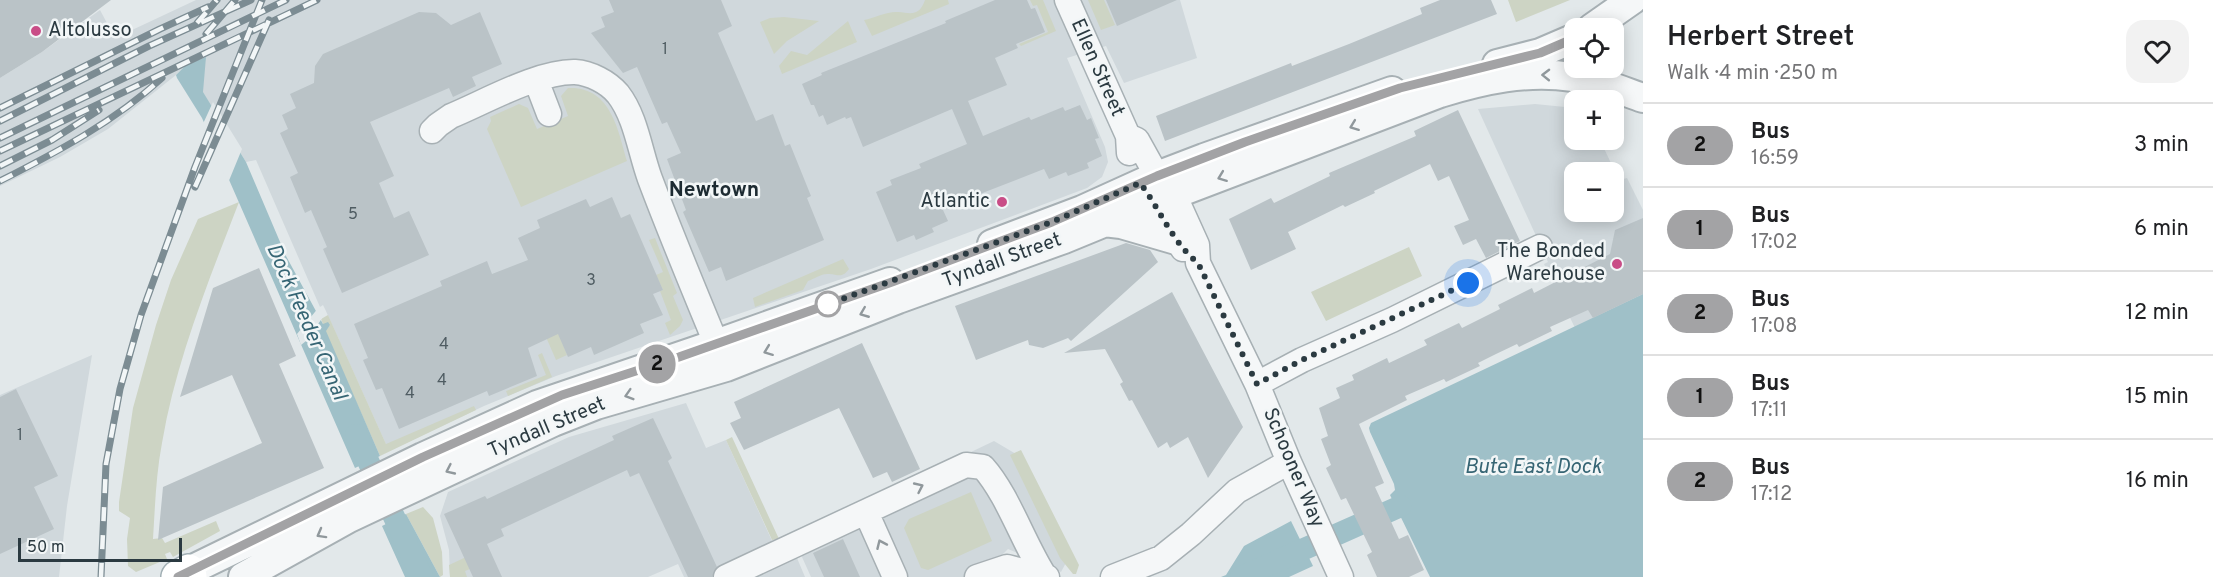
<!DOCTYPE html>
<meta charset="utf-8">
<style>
body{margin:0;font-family:Overpass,sans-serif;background:#f2f2f2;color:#202124;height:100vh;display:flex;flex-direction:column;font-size:22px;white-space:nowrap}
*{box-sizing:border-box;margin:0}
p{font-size:20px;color:#757577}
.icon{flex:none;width:33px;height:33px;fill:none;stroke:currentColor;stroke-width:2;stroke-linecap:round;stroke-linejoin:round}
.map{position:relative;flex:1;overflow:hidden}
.sheet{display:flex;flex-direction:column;background:#fff;width:570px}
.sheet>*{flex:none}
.badge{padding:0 12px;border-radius:20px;font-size:21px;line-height:39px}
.buttons{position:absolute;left:1564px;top:18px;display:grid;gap:12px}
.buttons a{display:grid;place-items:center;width:60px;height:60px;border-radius:12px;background:#fff;box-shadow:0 3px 15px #0003;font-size:30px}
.scale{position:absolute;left:18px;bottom:15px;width:164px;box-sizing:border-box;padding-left:6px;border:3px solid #2b3a41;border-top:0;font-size:16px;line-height:21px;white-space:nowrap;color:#2b3a41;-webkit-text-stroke:4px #f2f6f7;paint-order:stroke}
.you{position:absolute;width:30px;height:30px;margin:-15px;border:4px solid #fff;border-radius:50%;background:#1a73e8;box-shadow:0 0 0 9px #1a73e833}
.map>.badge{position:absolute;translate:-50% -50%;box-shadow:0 0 0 3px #fff}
.round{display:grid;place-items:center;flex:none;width:63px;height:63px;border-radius:18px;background:#f2f2f2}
.headline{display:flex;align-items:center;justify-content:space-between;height:102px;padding:0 24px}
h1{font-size:28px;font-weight:600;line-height:45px}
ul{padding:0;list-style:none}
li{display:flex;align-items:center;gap:18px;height:84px;padding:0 24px;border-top:2px solid #e0e0e0}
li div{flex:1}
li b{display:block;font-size:22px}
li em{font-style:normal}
li .badge{min-width:66px;font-weight:700;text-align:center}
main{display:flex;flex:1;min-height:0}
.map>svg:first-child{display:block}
</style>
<main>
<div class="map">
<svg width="1643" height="577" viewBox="0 0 1643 577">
<rect width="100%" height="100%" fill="#e2e8ea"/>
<path fill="#d0d8dc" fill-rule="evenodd" d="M196,0H1180L1197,58L1124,83L1106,46L1067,58L1105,147L1108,162L1102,177L1087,188L871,269L556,376L484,406L389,451L325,309L323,305L320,307L256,160L246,162L186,65L176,75L108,129L60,157L0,186V78L42,52L100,10L115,38Z
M1535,104L1575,108V140H1600L1619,180L1627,178L1643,210V298L1576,330L1544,264L1548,262L1478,109ZM1575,172H1614V212H1575Z
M92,355L67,506L59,577H0V395Z
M686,403L706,448L726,440L773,543L699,577H684L678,564L648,577H450L449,550L440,516L448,492L569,437Z
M994,441L1016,454L1068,559L1061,572L1008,549L1000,557L987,577H811L793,537Z
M789,539L805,577H703Z"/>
<path fill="#cdd4c4" d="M925,0H948L949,4L872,36L864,20C874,18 888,11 898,12C911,13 919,17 925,0Z
M1030,0H1043L1056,31L1021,46L1019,44L1048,32L1037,5L1033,6Z
M1088,0H1104L1115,25L1101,30Z
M1508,0H1570L1516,22Z
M784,17L819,21L787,41L774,54L760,22L770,18Z
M848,21L857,42L782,74L779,66L791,51L807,55Z
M568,88C611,86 618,130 627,161L521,207L487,129L491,121L490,117L519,104L528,108L537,129L568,116L561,96Z
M239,202C209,280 176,360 162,443C156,474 155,507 153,539L162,538L165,543L216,521L220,531L173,557L170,552L165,554L167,559L136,572L128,566L127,539L130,518L119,511V502L133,408L156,325L171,280L198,219Z
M655,238L677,293L673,296L683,320L680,326L670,335L665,323L671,320L660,291L663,290L656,275L663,272L649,240Z
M1409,247L1422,276L1326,321L1311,292Z
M843,259L849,269C841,280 837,273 827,274C821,274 814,279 808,281L803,290L755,307L753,298Z
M529,298L559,333L567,355L556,360Z
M328,315L386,444L474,406L476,410L380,456L325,331L330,325L323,324L321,319Z
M542,353L552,377L508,396L506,391L546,375L538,355Z
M732,437L779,539L772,540L726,440Z
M1021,450L1076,559L1079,565L1076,574H1073L1060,558L1010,455Z
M971,492L992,541L928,570L921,568L904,528L909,519Z
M423,507L433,518L442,552L443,575L440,577L406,514Z
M479,551L470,569L465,571L467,577H450L449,565Z"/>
<path fill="#9fc0c8" d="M206,57L203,92L246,162L286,256L323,324L328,322L330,325L326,331L380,456L355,468L202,118L177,78L176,75L186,65Z
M1643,294V577H1430L1390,495L1395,490L1394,484L1370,432L1369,428L1371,423Z
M406,514L440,577H405L382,526Z
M1291,521L1313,566L1289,577H1221L1226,575L1244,546Z"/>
<path fill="#e2e8ea" d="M213,102L242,149L228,183L202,126Z
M319,307L323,317L306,341L301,345L297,334Z"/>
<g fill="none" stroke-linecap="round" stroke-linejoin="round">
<path stroke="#9fc0c8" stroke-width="22" d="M356,435L422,577
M1241,577L1401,506"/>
</g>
<path fill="#bac3c7" d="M0,0H111L42,52L0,78Z
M609,0H721L732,26L718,33L756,121L773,114L785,146L790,144L811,196L807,198L824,240L726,281L721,267L709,272L683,212L686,210L667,159L681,153L667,122L662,124L637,67L623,73L591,33L605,27L601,17L614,12Z
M995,0H1027L1031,9L1035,8L1045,32L1016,44L1018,48L995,58L1007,85L968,101L983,136L1029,117L1031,120L1063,107L1065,111L1080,105L1087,120L1091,118L1099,138L1095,139L1102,156L1087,163L1089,168L1068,176L1066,172L1049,179L1044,169L985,192L943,210L948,221L932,228L934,232L916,240L914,235L897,242L876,192L892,185L890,180L921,168L919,164L967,144L952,109L863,147L851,117L846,119L845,117L827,125L823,115L819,117L814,105H811L802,84L822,75L821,73L946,23L945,21Z
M1106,0H1177L1117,26Z
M1440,0H1491L1497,14L1165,141L1156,116L1291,63L1292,66L1349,44L1422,14L1420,8Z
M419,12L436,13L451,25L480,12L502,64L472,77L476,86L453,97L449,88L370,122L394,176L379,183L394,218L409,211L429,255L342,293L323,249L327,247L311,210L305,213L290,177L298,173L280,133L288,129L282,115L296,108L290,94L314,83L315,66L323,54Z
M1458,110L1520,241L1486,258L1476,239L1463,245L1454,226L1469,220L1449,176L1438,181L1430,164L1374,191L1375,193L1345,207L1343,205L1288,232L1296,249L1251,270L1229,219L1271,198L1274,203L1330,176L1329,173L1416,136L1414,131Z
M612,197L621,218L630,214L663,290L653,294L663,315L640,324L644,333L594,355L591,347L568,357L558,334L528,348L537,376L489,396L487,391L399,429L382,388L376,390L363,360L368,358L354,324L442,286L440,281L487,261L492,274L528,260L518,238L540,228L537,220L586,199L590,207Z
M1643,218V294L1593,318L1588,310L1550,327L1552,331L1519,347L1517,344L1496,354L1478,363L1480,366L1446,382L1444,379L1405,396L1407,400L1359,424L1384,483L1375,487L1399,539L1408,535L1424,570L1409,577H1377L1367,555L1372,552L1346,498L1341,500L1326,468L1331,465L1321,439L1328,436L1319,408L1340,398L1336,388L1354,380L1352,375L1387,358L1389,363L1427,345L1424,340L1459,323L1462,328L1500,309L1498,305L1532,288L1534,293L1610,254L1615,230Z
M1126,243L1150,250L1158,262L1071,341L1068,338L1043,348L1029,345L1028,340L976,360L955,306Z
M259,268L296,356L279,364L324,468L158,540L163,487L262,443L232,375L180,397L213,288Z
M1172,292L1243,427L1208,478L1188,437L1170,448L1167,442L1158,448L1132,400L1129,401L1120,384L1123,382L1105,349L1064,353Z
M862,343L920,469L892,482L887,472L873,478L839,408L744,450L730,423L741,418L734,402Z
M16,389L58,476L34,487L54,529L0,554V397Z
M653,418L672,458L668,461L717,567L712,577H688L639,473L630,477L627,470L501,529L504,536L487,544L502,577H473L444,514L485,496L487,499L614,440L612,436Z
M843,539L860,577H824L813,553Z"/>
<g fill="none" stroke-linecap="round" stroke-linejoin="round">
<defs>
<path id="minor" d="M1067,0L1128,136L1129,153
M536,80L549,114
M432,131L438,125L451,116C485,102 539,71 575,72C590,73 608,82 618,94C636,117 640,152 650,179C673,240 698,300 723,360
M1128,136L1137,140L1157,176L1178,203L1197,245L1198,263L1257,384L1289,462L1341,577
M1144,187L1183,249
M1257,384L1302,360L1392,320L1540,247
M866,512L895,577
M726,577L966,465L983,467C1008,495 1023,542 1044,575
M977,577L1007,567L1047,577
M1113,577L1161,558L1191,534L1237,491L1289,462"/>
<path id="tertiary" d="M1592,28L1632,0
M1497,64L1540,53L1575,38
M1104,222L1121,224L1176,240
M992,244L1082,210L1157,176L1204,158L1392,91
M189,571L423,457L537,405L716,344L890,282
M243,577L349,518L553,422L596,405L726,367L898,299L1064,239L1154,202L1440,93C1483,80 1527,70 1572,77C1596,80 1620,90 1643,98"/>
<path id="primary" d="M178,577L189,571L190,577"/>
</defs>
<use href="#minor" stroke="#a7b0b4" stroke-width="27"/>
<use href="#tertiary" stroke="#a7b0b4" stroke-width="32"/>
<use href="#primary" stroke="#a2b0b5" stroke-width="36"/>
<use href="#minor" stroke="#f5f7f8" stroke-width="24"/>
<use href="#tertiary" stroke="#f5f7f8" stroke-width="28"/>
<use href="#primary" stroke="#fff" stroke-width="33"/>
<defs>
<path id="rail" d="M197,23L217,0
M206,34L235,0
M0,108L160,29L208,7
M0,121L149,46L251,0
M0,138L286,0
M0,151L317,0
M0,166L52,140L99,110
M0,181C57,152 114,122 162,78
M195,187L269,20
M101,577L106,464L120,389L141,315L195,167L262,0"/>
</defs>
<use href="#rail" stroke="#7c8c93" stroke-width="7"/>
<use href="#rail" stroke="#f2f6f7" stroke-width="4.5" stroke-dasharray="14" stroke-linecap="butt"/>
</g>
<defs><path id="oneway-chevron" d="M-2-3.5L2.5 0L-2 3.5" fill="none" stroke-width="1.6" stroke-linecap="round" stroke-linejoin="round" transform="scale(1.5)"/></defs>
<g stroke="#90989c">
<use href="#oneway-chevron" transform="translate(1546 75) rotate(-179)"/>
<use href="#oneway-chevron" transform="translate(1354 126) rotate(159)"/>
<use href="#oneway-chevron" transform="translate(1222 177) rotate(159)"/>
<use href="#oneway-chevron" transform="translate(864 313) rotate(158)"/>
<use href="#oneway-chevron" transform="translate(768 351) rotate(159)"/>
<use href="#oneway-chevron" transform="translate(629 395) rotate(163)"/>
<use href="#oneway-chevron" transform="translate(450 470) rotate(155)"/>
<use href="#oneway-chevron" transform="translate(919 487) rotate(-25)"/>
<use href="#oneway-chevron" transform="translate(321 534) rotate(151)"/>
<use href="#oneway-chevron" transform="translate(881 544) rotate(-114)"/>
</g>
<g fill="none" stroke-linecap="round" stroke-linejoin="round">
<defs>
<path id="line" d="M178,577L423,457L562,395L679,357L892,282L1052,222L1157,176L1245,142L1400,88L1540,53L1575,38"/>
</defs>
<use href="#line" stroke="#fff" stroke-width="14"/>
<use href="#line" stroke="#a3a3a5" stroke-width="9"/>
<path stroke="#2b3a41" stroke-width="6" stroke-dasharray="0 10.8" d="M828,304L826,305L1052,222L1140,183C1160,209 1172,242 1198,263L1257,384L1302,360L1468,283"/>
</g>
<g fill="#c94d87" stroke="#f2f6f7" stroke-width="2">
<circle cx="36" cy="31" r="6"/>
<circle cx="1002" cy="202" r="6"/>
<circle cx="1617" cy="264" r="6"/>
</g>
<circle fill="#fff" stroke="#a3a3a5" stroke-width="3" cx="828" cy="304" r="12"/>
<g text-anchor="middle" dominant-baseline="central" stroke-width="5" stroke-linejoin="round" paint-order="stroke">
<g font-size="16" fill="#4f5c62">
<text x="665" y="50">1</text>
<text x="353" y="215">5</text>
<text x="591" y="281">3</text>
<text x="444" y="345">4</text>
<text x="442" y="381">4</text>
<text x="410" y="394">4</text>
<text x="20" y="436">1</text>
</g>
<g font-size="20" fill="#2b3a41" stroke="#f2f6f7" text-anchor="end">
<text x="48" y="31" text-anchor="start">Altolusso</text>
<text x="990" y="202">Atlantic</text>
<text x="1605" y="252">The Bonded<tspan x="1605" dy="23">Warehouse</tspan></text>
</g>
<g font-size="20" fill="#2b3a41" stroke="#f2f6f7">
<text transform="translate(1097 68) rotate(66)">Ellen Street</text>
<text transform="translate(1002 261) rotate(-20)">Tyndall Street</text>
<text transform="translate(547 428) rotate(-23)">Tyndall Street</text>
<text transform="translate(1293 468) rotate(67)">Schooner Way</text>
</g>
<g font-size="21" font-weight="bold" fill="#1d2b32" stroke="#f2f6f7">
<text x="714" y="190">Newtown</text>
</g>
<g font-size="21" font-style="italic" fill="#366574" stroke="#f2f6f7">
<text transform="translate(306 322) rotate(66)">Dock Feeder Canal</text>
<text x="1533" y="467">Bute East Dock</text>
</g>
</g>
</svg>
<div class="buttons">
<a><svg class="icon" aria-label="locate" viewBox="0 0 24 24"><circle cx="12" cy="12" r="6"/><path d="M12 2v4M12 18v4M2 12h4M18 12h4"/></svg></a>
<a>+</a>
<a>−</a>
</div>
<div class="scale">50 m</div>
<div class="you" style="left:1468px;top:283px"></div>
<b class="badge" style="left:657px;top:364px;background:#a3a3a5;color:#111">2</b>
</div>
<section class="sheet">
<div class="headline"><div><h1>Herbert Street</h1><p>Walk · 4 min · 250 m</p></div><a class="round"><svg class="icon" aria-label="heart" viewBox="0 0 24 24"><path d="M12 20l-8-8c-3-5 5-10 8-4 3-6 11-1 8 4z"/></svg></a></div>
<ul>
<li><span class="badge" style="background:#a3a3a5;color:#111">2</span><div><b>Bus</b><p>16:59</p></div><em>3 min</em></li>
<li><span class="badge" style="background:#a3a3a5;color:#111">1</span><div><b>Bus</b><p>17:02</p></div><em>6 min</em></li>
<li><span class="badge" style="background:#a3a3a5;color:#111">2</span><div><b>Bus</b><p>17:08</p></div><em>12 min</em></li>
<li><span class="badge" style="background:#a3a3a5;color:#111">1</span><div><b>Bus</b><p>17:11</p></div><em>15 min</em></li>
<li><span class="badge" style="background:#a3a3a5;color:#111">2</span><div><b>Bus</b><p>17:12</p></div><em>16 min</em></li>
</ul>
</section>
</main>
